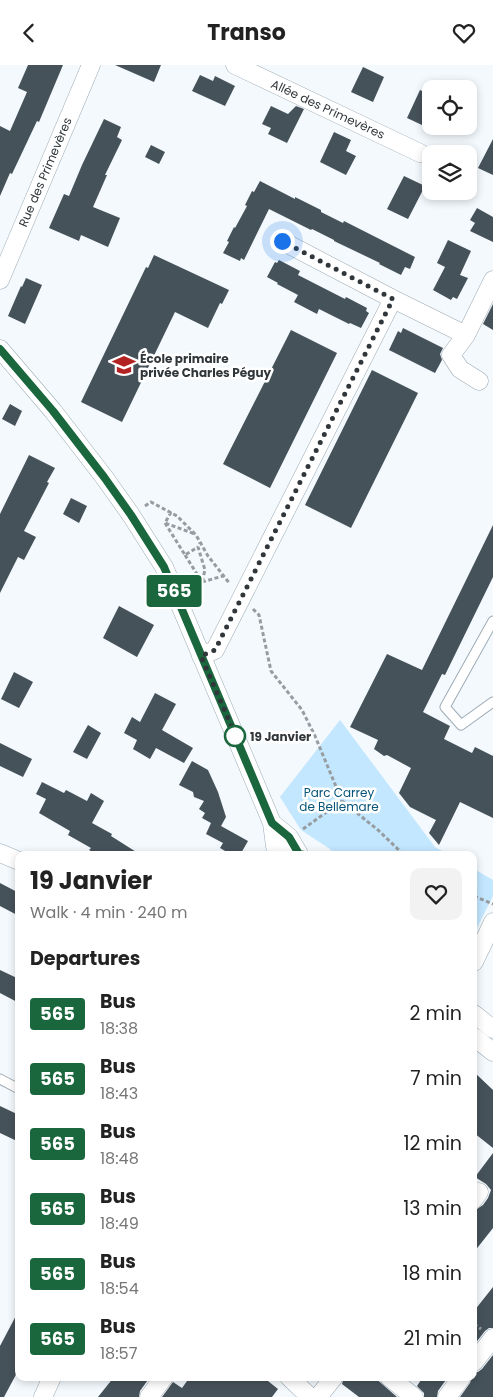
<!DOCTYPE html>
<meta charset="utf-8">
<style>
body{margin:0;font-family:Poppins,sans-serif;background:#f2f2f2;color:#222;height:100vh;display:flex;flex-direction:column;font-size:19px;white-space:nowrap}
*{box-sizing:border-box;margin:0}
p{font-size:16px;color:#767676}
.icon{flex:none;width:28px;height:28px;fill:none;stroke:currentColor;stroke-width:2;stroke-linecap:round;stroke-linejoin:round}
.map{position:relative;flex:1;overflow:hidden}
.drawer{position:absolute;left:15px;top:786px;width:462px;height:530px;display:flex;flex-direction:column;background:#fff;border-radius:10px;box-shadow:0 2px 8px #0003}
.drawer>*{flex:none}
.badge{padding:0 10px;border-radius:4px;font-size:18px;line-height:32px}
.controls{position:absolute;left:422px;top:15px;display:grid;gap:10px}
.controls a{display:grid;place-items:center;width:55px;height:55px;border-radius:10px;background:#fff;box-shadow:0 2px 8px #0003;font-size:25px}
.you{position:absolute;width:25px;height:25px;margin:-12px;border:4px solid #fff;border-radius:50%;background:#1a73e8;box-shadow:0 0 0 8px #1a73e833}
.map>.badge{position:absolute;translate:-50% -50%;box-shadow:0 0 0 2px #fff}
h2{padding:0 15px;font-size:19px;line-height:45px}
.round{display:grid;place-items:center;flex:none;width:52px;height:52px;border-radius:10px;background:#f2f2f2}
.summary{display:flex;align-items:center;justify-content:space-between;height:85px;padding:0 15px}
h1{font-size:24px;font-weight:700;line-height:38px}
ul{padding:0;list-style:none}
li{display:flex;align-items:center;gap:15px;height:65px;padding:0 15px}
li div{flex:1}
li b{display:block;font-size:19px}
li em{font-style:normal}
li .badge{min-width:55px;font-weight:700;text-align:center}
header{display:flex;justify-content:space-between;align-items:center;height:65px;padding:0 15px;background:#fff;font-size:22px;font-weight:700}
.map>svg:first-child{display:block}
</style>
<header><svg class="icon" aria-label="back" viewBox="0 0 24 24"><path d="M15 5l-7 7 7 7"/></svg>Transo<svg class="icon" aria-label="heart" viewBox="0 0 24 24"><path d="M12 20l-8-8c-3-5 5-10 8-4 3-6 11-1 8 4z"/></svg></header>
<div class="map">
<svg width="493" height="1332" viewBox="0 0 493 1332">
<rect width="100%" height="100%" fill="#f3f9fd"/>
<path fill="#c3e7ff" d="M340,655L435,782L449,790H334L330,784L301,765L280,732Z
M474,804L493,815V831L474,869Z"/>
<path fill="#46525a" d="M28,0H63L39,57L37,56L12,109L10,108L0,131V61L10,66L27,27L18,23Z
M115,0H161L154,17Z
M363,2L384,12L373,37L351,27Z
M200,10L213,16L215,11L235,21L225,41L192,26Z
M420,25L431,30V51L427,49L422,60L407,53Z
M271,41L288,49L296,41L304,44L287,78L268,69L271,63L262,59Z
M104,54L121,62L117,72L122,75L105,110H107L93,142L120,153L108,182L81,170L79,176L49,163L64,129L69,131L82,100Z
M334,67L351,75L346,86L356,91L346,110L320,97Z
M493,74V110L478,103Z
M151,80L165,87L159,99L145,92Z
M404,111L425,121L408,154L387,144Z
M260,116L295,134V132L321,145V147L343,158L344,156L415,192L410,204L405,202L401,210L379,199L380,198L334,176V175L312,164L311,165L269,144L244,195L241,193L240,196L223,188L229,177L227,176L234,162L235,163L247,141L245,140L252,126L254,127Z
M477,143L493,152V177L470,166L475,158L470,155Z
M448,175L471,186L460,210L468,213L457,234L453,232L451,235L433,225L445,202L437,198Z
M154,190L229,225L222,239L220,238L208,263L175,247L122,357L81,337L146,202L148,203Z
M279,195L300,206L298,210L345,234L346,232L367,243L366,246L369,248L361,263L350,258L349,259L319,244L317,249L294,237L298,230L277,219L278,218L267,212L275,197L277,198Z
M26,213L42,220L25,259L8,251L21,221L22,222Z
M493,239V265L483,259Z
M403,263L443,283L440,289L442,295L435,308L389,285L398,266L401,268Z
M291,265L337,288L270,423L223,399Z
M372,305L418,328L351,463L305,440Z
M10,339L22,346L15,361L2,354Z
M29,390L55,403L47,417L49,418L24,466L36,472L24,495L18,492L0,528V449Z
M71,433L87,441L79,458L63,449Z
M493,460V512L445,610L442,609L423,647L450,661L444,674L472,688L475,682L493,691V753L460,737L439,780L429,768L436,755L410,742L399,728L411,703L387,690L384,691L374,684L378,675L350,662L387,589L422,605Z
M119,541L154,560L137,592L103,573Z
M14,607L33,617L19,643L1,634Z
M155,628L176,639L162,665L193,683L184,698L156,683L150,694L133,684L137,675L124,668L132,652L140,657Z
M88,660L101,668L87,694L73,687Z
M0,678L32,694L23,712L0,701Z
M192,696L208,705L218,727L226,752L221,761L248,776L240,790H232L220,783L223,778L206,769L211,758L202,753L205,748L199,744L204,736L194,732L193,727L179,720Z
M42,717L64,728L66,725L87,736L91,728L104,736L92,758L112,769L111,771L141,790H98L89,785L91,783L68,770L70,766L39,748L46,734L36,729Z
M0,818L19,828V851L0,841Z
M0,905L19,914V938L0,928Z
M474,1007L493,1025V1083L474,1068Z
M0,1041L19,1050V1077L0,1068Z
M493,1088V1163L474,1187V1148L477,1144L483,1140L488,1133L491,1125L486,1119L475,1112Z
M493,1222V1263H489L485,1266L474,1280V1246Z
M19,1245V1304L4,1332H0V1281Z
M493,1290V1332H460L470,1318L472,1312H474V1307H478L482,1304Z
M114,1312H150L140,1326L139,1332H98Z
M190,1312H263L278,1324L272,1332H162L173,1317L182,1323Z
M344,1312H374L397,1332H359L342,1319Z
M423,1312H448L438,1326L437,1332H424V1328L417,1321Z"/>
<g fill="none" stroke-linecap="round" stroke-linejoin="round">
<defs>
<path id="lane" d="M493,556L445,642L461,660L493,637
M0,1014L19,1024"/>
<path id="street" d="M235,0L420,88
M282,176L393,234L466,270L493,215
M0,215L91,0
M466,270L451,290L460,304L479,316
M0,284L53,346L104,412L131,450L164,502L272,758L275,781L279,790
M201,591L215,585L393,234
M272,758L289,772L299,789
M0,788L19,796
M474,897L493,857
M474,949L493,964
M474,972L493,987
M474,1134L479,1127
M474,1297L493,1273
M289,1312L310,1332
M389,1312L414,1332
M43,1332L52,1312
M149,1332L164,1312
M318,1332L334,1312
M447,1332L462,1312"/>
</defs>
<use href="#lane" stroke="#9eabb5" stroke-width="11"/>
<use href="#street" stroke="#9eabb5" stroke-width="19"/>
<path stroke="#969ca0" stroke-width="3" stroke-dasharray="4 2.5" stroke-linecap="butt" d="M145,441L151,437L177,451L196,470L208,491L230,519
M171,447L165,458L195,469
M165,458L185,490L198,482
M185,490L202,517L205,505L198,482L200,478
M202,517L223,511
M253,544L259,550L271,606L302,645L315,671L342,736L378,765L404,790
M303,764L342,736
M474,831L493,839
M474,1259L481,1264"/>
<use href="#lane" stroke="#fff" stroke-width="9"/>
<use href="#street" stroke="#fff" stroke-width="18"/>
</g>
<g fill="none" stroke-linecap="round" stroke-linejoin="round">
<defs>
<path id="line" d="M0,284L53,346L104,412L131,450L164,502L272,758L289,772L299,789L304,790"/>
</defs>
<use href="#line" stroke="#fff" stroke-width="11"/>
<use href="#line" stroke="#1b673d" stroke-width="8"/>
<path stroke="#303639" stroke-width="5" stroke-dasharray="0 9" d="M235,671L237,674L201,591L215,585L393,234L282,176"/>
</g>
<defs>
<symbol id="school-bare" viewBox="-9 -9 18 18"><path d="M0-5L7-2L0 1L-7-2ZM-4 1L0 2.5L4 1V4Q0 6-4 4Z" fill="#b32321" stroke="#fff" stroke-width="2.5" paint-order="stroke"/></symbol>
</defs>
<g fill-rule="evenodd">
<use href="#school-bare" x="108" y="284" width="32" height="32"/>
</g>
<circle fill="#fff" stroke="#1b673d" stroke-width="2.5" cx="235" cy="671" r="10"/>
<g text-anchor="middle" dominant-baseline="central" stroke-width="5" stroke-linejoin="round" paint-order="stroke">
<g font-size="12" fill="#303639" stroke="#fff">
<text transform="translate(328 44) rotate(25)">Allée des Primevères</text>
<text transform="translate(45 107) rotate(-67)">Rue des Primevères</text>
</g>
<g font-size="12" font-weight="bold" fill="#303639" stroke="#fff" text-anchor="start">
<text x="140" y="293">École primaire<tspan x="140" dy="14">privée Charles Péguy</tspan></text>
</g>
<g font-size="12" font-weight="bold" fill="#303639" stroke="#fff" text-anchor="start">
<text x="250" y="671">19 Janvier</text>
</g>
<g font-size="12" fill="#065479" stroke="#fff">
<text x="339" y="727">Parc Carrey<tspan x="339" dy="14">de Bellemare</tspan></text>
</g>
</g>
</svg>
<div class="controls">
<a><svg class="icon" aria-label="locate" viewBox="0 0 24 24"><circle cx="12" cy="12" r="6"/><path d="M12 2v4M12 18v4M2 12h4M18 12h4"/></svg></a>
<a><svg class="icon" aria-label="layers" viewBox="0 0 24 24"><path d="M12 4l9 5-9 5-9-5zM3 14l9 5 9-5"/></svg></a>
</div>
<div class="you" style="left:282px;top:176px"></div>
<b class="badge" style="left:174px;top:526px;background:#1b673d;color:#fff">565</b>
<section class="drawer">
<div class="summary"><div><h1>19 Janvier</h1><p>Walk · 4 min · 240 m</p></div><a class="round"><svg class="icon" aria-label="heart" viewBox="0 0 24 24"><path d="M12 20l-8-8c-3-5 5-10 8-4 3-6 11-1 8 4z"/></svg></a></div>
<h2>Departures</h2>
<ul>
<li><span class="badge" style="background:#1b673d;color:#fff">565</span><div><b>Bus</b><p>18:38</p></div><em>2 min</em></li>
<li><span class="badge" style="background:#1b673d;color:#fff">565</span><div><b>Bus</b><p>18:43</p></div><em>7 min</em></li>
<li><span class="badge" style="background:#1b673d;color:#fff">565</span><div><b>Bus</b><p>18:48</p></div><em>12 min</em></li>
<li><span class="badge" style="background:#1b673d;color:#fff">565</span><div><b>Bus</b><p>18:49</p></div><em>13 min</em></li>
<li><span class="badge" style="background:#1b673d;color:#fff">565</span><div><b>Bus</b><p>18:54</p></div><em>18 min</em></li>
<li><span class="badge" style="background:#1b673d;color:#fff">565</span><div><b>Bus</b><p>18:57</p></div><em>21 min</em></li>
</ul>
</section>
</div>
